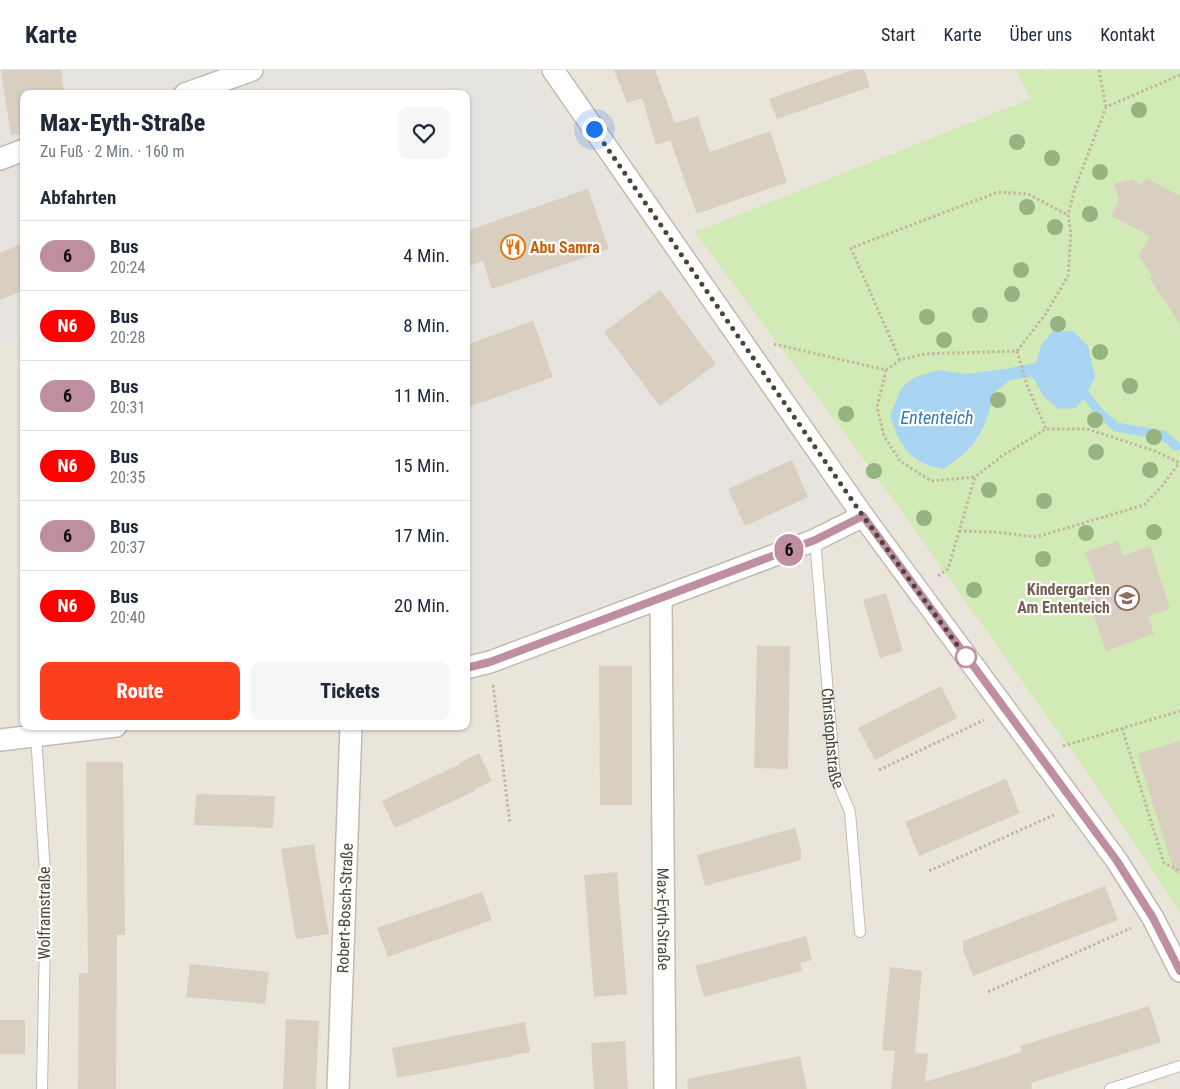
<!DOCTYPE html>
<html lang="de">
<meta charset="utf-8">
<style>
body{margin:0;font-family:"Roboto Condensed",sans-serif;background:#f6f6f7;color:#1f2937;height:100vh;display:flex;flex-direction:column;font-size:19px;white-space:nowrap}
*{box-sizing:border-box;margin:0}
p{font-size:16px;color:#747a83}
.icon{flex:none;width:28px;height:28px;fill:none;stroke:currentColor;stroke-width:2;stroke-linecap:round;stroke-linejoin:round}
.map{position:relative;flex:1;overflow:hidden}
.sheet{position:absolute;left:20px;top:20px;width:450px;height:640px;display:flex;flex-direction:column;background:#fff;border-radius:10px;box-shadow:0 1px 4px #0004}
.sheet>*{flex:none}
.badge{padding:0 10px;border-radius:16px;font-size:18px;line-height:32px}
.you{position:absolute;width:25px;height:25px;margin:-12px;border:4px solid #fff;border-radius:50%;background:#1a73e8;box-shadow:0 0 0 8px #1a73e833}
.map>.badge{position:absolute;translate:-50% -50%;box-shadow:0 0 0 2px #fff}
h2{padding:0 20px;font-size:19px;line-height:45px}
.round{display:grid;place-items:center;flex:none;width:52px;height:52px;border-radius:10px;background:#f6f6f7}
.headline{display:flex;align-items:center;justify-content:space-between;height:85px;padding:0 20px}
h1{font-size:24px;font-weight:800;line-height:38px}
.cta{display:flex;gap:10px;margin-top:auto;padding:10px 20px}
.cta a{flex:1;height:58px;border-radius:10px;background:#fc3f1d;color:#fff;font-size:20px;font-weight:800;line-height:58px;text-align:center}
.cta a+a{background:#f6f6f7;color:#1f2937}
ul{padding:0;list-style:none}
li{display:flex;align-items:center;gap:15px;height:70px;padding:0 20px;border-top:1px solid #e0e1e3}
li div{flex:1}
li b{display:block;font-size:19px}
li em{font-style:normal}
li .badge{min-width:55px;font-weight:700;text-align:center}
header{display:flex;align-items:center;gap:30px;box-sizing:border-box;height:70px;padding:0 25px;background:#fff;border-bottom:1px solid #e0e1e3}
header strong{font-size:24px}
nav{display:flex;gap:28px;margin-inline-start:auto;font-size:18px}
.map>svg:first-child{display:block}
</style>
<header>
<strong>Karte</strong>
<nav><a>Start</a><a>Karte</a><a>Über uns</a><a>Kontakt</a></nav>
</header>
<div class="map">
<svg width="1180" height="1019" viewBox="0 0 1180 1019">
<rect width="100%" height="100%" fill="#f6f3ec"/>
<path fill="#eae5da" d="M530,0H1180V1019H0V277L24,267V656H466V583L638,523L841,440Z"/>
<path fill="#e6e2dd" d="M0,0H530L841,440L638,523L466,583V24H24V267L0,277Z"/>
<path fill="#d2eab5" d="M1016,0H1045L1046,3L1053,0H1180V843L1100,721L893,429L695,162L1075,11L1030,28Z"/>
<path fill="#e5e3e0" d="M444,0H489L495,14L523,2L588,119L477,157L466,126V24H453Z"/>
<path fill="#a9d4f2" d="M1053,261H1073L1088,276L1095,307L1086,325L1076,338L1059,339L1044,327L1033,307L1010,310L993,324C986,360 975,380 943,399C908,392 901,377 890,346L902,317L914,308L937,300L965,304L1005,299L1036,293L1041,275Z"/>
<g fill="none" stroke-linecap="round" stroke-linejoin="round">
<path stroke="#a9d4f2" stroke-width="9" d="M1086,325L1099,342L1116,357L1163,365L1176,376"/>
</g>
<path fill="#d8cfc1" d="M1,0H61L64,22L51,24H24V64L11,65Z
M614,0H655L675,53L698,46L710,82L770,61L787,112L697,144L670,70L656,75L642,28L627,33Z
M852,0H864L870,17L777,49L769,29Z
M1146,108L1180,126V254L1150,209L1152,206L1139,185L1150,166L1111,146L1119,130L1114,114L1132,109L1142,115Z
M588,119L609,179L492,219L483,191L466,197V161Z
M24,173V220L0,230V183Z
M660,220L716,294L660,336L604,262Z
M533,251L553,307L466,338V275Z
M792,390L808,427L745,456L728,419Z
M1118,471L1123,486L1150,476L1170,539L1148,546L1154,564L1106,581L1084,517L1096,513L1085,482Z
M886,523L903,581L880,588L863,530Z
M757,576H790L788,699L754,698Z
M599,596H632V735H600Z
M941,616L957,648L875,690L858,658Z
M1180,671V803L1175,804L1137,684Z
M479,683L492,711L475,719V721L395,758L382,731L460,694L459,693Z
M86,692H123L125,865H117L116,1019H78L79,903H88Z
M1006,709L1020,743L919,786L905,752Z
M196,724L275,726L273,758L194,755Z
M795,758L801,780V790L705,816L697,785Z
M314,774L329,864L296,869L281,779Z
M617,802L627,924L594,927L584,805Z
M1105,816L1118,850L973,906L963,880V871Z
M482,822L492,850L388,887L377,858Z
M806,866L812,890L800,893L802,901L704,927L695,896Z
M190,894L269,902L265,934L186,927Z
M890,897L922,901L915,983L882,980Z
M1149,936L1161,972L1031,1013L1032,1019H891L895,981L928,984L925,1012L1022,982L1020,976Z
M286,949L319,951L316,1019H283Z
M0,950H25V984H0Z
M525,952L530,982L513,985L514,986L397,1008L392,978Z
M625,971L628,1019H594L591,973Z
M800,986L807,1019H688L687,1009Z"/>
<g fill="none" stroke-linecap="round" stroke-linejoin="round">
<defs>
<g id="lane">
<path id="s1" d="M815,470L835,706L850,742L860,862"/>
<path d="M36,666L46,817L42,1019"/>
<path d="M1110,1019L1180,996"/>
</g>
<g id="street">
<path d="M553,0L863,446L1117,791L1153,848L1180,901"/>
<path d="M185,24L252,0"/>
<path d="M0,89L24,80"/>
<path id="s2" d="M661,529L665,1019"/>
<path d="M466,598L490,592L815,470L863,446"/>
<path d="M0,670L116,656"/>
<path id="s3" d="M338,1019L351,656"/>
</g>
</defs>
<use href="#lane" stroke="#c2bbae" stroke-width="12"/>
<use href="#street" stroke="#c2bbae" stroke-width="24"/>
<path stroke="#c4b79f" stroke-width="3" stroke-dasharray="2.5 2.5" stroke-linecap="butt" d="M1099,0L1106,37
M774,274L886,300L900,290L925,284L1017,281L1045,245L1068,206L1071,163L1068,145L1075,118L1106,37L1180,5
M1017,281L1027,315L1046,359
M900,290L851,178L998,122L1028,124L1068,145
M886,300L877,337L884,366L900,391L931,411L975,407
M959,461L995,462L1036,467L1144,435L1162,416L1179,393
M938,506L948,499L975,407L1002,386L1046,359H1087L1155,381L1180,393
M493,615L510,754
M1122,658L1164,793L1180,801
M1063,676L1180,641
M879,700L984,650
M929,801L1054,745
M988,922L1131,858"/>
<use href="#lane" stroke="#fff" stroke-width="10"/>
<use href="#street" stroke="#fff" stroke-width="21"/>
</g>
<g fill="#97b381">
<circle cx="1139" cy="40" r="8"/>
<circle cx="1017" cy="72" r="8"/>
<circle cx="1052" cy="88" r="8"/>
<circle cx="1100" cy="102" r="8"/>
<circle cx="1027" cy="137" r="8"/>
<circle cx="1090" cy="144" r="8"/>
<circle cx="1055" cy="157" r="8"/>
<circle cx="1021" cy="200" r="8"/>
<circle cx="1012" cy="224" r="8"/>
<circle cx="980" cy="245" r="8"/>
<circle cx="927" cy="247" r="8"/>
<circle cx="1058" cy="254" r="8"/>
<circle cx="944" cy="270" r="8"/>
<circle cx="1100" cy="282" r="8"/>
<circle cx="1130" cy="316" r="8"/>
<circle cx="998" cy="330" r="8"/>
<circle cx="846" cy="344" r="8"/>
<circle cx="1095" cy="350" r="8"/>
<circle cx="1154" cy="367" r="8"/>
<circle cx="1096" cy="382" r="8"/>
<circle cx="1150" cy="400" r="8"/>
<circle cx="874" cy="401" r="8"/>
<circle cx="989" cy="420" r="8"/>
<circle cx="1044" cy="431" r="8"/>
<circle cx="924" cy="448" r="8"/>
<circle cx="1154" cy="462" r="8"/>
<circle cx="1086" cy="463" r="8"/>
<circle cx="1043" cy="489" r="8"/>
<circle cx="974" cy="520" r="8"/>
</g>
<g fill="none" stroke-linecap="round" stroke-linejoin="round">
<defs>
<path id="line" d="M466,598L490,592L815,470L863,446L1117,791L1153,848L1180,901"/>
</defs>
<use href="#line" stroke="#fff" stroke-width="11"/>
<use href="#line" stroke="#bf8fa1" stroke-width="8"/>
<path stroke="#4b4439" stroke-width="5" stroke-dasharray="0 9" d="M594,59L863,446L966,587"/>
</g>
<defs>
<symbol id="restaurant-ring" viewBox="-11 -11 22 22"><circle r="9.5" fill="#fff" stroke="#e8710a" stroke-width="1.5"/><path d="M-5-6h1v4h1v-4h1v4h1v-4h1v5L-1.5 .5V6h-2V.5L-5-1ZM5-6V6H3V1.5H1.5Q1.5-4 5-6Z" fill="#e8710a"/></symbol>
<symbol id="school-ring" viewBox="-11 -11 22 22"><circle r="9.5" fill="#fff" stroke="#8d6e63" stroke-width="1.5"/><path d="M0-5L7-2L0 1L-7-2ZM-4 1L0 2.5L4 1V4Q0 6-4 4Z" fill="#8d6e63"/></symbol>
</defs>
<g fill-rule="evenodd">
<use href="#restaurant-ring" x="499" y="163" width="28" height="28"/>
<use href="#school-ring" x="1113" y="514" width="28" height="28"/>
</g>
<circle fill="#fff" stroke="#bf8fa1" stroke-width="2.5" cx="966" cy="587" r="10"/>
<g text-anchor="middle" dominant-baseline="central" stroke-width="4.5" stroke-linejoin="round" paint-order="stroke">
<g font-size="16" font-weight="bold" fill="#c56008" stroke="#fff" text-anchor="start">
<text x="530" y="177">Abu Samra</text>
</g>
<g font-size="16" font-weight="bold" fill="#785e54" stroke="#fff" text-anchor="end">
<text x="1110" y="519">Kindergarten<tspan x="1110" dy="18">Am Ententeich</tspan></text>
</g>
<g font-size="16" fill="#4b4439" stroke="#fff">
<text stroke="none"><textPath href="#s1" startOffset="199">Christophstraße</textPath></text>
<text stroke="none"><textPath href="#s3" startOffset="181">Robert-Bosch-Straße</textPath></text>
<text transform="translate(44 843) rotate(-90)">Wolframstraße</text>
<text stroke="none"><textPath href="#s2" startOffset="320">Max-Eyth-Straße</textPath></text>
</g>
<g font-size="18" font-style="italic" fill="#2e7ab2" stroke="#fff">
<text x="937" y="347">Ententeich</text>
</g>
</g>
</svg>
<div class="you" style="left:594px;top:59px"></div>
<b class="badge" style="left:789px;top:480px;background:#bf8fa1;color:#111">6</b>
<section class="sheet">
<div class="headline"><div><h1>Max-Eyth-Straße</h1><p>Zu Fuß · 2 Min. · 160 m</p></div><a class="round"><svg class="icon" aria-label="heart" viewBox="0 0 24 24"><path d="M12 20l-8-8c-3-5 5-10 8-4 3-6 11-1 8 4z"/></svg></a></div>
<h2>Abfahrten</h2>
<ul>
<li><span class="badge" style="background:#bf8fa1;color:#111">6</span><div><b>Bus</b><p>20:24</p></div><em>4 Min.</em></li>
<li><span class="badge" style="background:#f00;color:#fff">N6</span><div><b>Bus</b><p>20:28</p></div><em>8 Min.</em></li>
<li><span class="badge" style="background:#bf8fa1;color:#111">6</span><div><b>Bus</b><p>20:31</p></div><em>11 Min.</em></li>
<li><span class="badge" style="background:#f00;color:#fff">N6</span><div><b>Bus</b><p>20:35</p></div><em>15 Min.</em></li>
<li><span class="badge" style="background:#bf8fa1;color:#111">6</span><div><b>Bus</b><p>20:37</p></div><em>17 Min.</em></li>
<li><span class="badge" style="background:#f00;color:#fff">N6</span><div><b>Bus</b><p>20:40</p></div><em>20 Min.</em></li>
</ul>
<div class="cta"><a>Route</a><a>Tickets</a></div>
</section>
</div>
